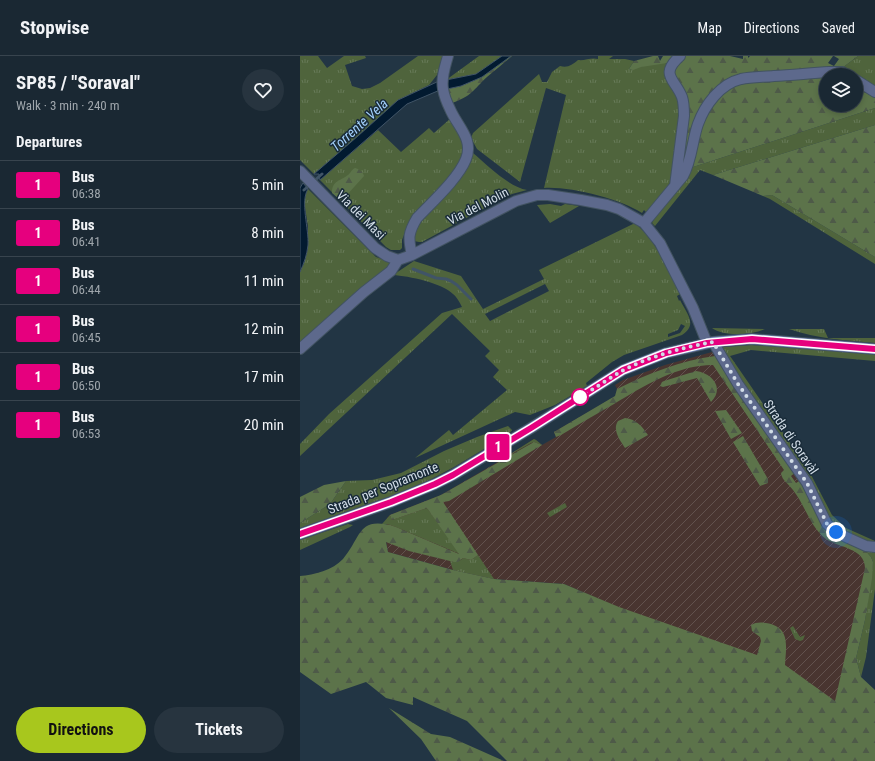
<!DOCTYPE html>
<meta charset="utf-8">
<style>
body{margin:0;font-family:"Roboto Condensed",sans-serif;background:#27343f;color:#f1f3f6;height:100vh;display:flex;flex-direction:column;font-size:15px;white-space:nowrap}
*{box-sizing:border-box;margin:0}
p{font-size:13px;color:#9fa6ac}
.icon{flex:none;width:22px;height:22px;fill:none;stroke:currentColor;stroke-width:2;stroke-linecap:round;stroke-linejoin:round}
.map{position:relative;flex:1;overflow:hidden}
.sheet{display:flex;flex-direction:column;background:#1a2833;width:300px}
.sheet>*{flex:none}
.badge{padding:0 8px;border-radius:3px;font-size:14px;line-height:26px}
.fabs{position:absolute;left:519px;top:12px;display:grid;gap:8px}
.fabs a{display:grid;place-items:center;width:44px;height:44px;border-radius:50%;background:#1a2833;box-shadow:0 2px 6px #0003,0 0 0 1px #38444e;font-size:20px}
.you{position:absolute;width:20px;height:20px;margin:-10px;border:3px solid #fff;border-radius:50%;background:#1a73e8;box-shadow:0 0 0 6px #1a73e833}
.map>.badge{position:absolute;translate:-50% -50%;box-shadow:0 0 0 2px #fff}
h2{padding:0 16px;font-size:15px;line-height:36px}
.round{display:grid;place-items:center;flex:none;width:42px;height:42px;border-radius:21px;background:#27343f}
.summary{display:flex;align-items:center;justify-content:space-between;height:68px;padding:0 16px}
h1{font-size:19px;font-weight:700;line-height:30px}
.cta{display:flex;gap:8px;margin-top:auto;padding:8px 16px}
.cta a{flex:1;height:46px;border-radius:24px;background:#a8c71d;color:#111;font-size:16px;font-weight:700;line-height:46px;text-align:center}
.cta a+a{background:#27343f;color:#f1f3f6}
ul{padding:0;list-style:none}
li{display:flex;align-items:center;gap:12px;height:48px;padding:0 16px;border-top:1px solid #38444e}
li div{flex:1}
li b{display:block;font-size:15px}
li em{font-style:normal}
li .badge{min-width:44px;font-weight:700;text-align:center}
header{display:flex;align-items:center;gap:24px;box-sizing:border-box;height:56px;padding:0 20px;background:#1a2833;border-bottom:1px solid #38444e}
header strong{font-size:19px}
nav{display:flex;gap:22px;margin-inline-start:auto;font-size:14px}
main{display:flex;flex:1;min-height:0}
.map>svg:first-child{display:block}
</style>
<header>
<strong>Stopwise</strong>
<nav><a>Map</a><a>Directions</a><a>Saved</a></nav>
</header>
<main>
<section class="sheet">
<div class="summary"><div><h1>SP85 / &quot;Soraval&quot;</h1><p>Walk · 3 min · 240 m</p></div><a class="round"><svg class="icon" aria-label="heart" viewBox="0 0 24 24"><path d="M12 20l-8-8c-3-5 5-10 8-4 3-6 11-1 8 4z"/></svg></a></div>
<h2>Departures</h2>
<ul>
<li><span class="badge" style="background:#e6007e;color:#fff">1</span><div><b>Bus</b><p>06:38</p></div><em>5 min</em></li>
<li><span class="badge" style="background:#e6007e;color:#fff">1</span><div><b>Bus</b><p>06:41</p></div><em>8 min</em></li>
<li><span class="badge" style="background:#e6007e;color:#fff">1</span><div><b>Bus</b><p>06:44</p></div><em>11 min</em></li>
<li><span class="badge" style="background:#e6007e;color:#fff">1</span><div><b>Bus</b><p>06:45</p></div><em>12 min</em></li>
<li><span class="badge" style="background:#e6007e;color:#fff">1</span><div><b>Bus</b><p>06:50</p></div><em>17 min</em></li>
<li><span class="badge" style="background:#e6007e;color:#fff">1</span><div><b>Bus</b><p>06:53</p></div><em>20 min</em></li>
</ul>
<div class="cta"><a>Directions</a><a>Tickets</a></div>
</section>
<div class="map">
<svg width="575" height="705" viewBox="0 0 575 705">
<defs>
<pattern id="industrial-furrows" width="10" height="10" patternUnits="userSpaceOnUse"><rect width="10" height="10" fill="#493530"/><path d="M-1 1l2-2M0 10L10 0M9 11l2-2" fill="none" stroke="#62524e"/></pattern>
<pattern id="grass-tufts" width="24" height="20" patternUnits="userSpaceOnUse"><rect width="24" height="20" fill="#4f643c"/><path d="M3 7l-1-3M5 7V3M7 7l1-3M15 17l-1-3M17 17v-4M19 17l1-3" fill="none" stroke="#677a58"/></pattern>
<pattern id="forest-firs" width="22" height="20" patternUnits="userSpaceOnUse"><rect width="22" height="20" fill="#5c734a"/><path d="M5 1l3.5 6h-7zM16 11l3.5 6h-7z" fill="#4e5a48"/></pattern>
</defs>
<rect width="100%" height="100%" fill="#223544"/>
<path fill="url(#industrial-furrows)" d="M412,296L510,438L568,497L542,648L264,528L194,523L153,514L88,496L86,485L87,462L90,459L141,439L201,404L234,383L236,384L242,389L256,381L254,376L316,340L317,333L315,329L323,324L365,309Z"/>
<path fill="url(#grass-tufts)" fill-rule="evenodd" d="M0,0H18L27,12L44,0H65L66,2L45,9L52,30L62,33L70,32L80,27L118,0H144L137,19L129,29L98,44L58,80L14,118L0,104Z
M179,0H202L176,18L146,24Z
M298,0H313L309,3H325L334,5L329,13C334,14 335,12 339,11C347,9 361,5 370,8L381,48L371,131L348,158L344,154L342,157C321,143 269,130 244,132L266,39L246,32L220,126L177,93L171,82L173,77L239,18L242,26H247L252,16L260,10C268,12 272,9 278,4C285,5 291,1 298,3Z
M558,0H575V30L542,12Z
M575,52V69L413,119L400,114L355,170L352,167L356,159L393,111Z
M151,62C161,79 166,88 161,108L107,171L102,184V192L100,194H91L86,191L20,124L78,74L101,96L129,72L134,77Z
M173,97C187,109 209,131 227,134L212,138L205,141L122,186H119L114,185V173Z
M8,133L76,201L88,205L90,209L0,289V216L5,205L8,189V170L4,145L6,136Z
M472,139L575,201V208L470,143L463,140Z
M250,148L261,150L265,148L279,150L250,167L237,149Z
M335,167C357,186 367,212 380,238L377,240L379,245L380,244C387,258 398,269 382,279L324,299L312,306L286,327L287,330L255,349L230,359L215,356L115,402L149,374L153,379L207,334L193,321L199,314L185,300L190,295L152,258L0,400V388L29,358L142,257L162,251C160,247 157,241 153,238C142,227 109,220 93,219L114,205L161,220L183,253L244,223L239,214ZM245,228L249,235L190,265L185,258ZM381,268L385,270L380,277L368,281V278L378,274Z
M412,272L465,273C451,279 424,281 412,272Z
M489,273H524L528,282H575V287C546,284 517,283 489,273Z
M451,289L511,292L575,298V305L451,294L430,300L508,413L532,459L546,472L575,485V488L564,486L533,470L478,380L423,296V291Z
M208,370L212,374L209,378L154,411L122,428L85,443L0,472V467L30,448L46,425L72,424L101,417L144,395L177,381Z
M234,383L236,384L242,389L234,386L231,387L201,404Z
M265,447L267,451L250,461L247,457Z
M127,452L160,498L96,471L87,468H82L90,459L92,464Z
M48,468L53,469L50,471L0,494V484Z
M564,493L575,494V533L566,601L561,621L556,602L565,564L573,506L571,501Z
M178,499L194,523L153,514L150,505C154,506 160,506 163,502L171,504Z
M493,570L500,581L505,579L503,584L500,585L495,583L490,572Z"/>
<path fill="url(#forest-firs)" d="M211,0H212C204,7 195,14 187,21C173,34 172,40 152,47L147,33L161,30L182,21Z
M353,0H358L360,5L363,0H430L443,3V0H448V2L450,0H533L528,7L534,10L539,3L534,0H558L542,12L419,31L380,121L387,60L373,16L375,11L367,7L341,11L333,14L329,13L334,5Z
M526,19V49H556V29L575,40V52L393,111L399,77L411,49L424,35L439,27Z
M575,69V201L472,139L463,140L413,119Z
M55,112C59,113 63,116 64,120L45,141L38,142L32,137C32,124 41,125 48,119C51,117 51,114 55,112Z
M415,300L496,416L491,420L496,427L501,424L519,461L564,493L571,501L573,506L572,522L565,564L556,602L561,621L575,634V705H207L167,665L113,641V649L86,642L66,626L31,638L0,616V520C14,519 33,514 43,503C62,481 57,459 96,471L159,498L127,452L92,464L90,459L141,439L234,386L242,389L149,445L143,446L178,499L171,504L163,502L158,506H154L109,495L86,486L88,496L153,514L194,523L264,528L319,551L457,599L461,585L460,581L452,575L451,569C455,566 462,566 466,567C491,571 486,590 485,609L535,645L565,512C565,492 539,492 526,483C510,471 505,449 493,434C489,428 482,425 481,417L484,414L413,309C377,309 344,330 314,348C296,358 278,369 261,379L256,381L254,376L315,340L317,333C347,318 382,304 415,300Z
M396,315C412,317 425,332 411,346L397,322L363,331L360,330L362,326L364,325Z
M426,354L442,377L431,383L415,355Z
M325,362C337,363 342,371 348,379L325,392C320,384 312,374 318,365Z
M443,380L468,423V427L460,430L433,386Z
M46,425L30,448L0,467V441L24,429Z
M89,652L131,678L150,681L204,705H136L121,683Z"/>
<path fill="#021a30" stroke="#405467" d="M202,0H211L182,21L161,30L147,33L146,24L176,18Z
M139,25L140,34L107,48L20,124L19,118H14L58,80L98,44Z
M3,127L8,133C0,145 9,173 8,189C7,199 4,207 0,216V132Z"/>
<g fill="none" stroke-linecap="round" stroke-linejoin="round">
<path stroke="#405467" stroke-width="3" d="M4,134L22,118
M113,213L136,222L146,223L151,225L157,229L171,243"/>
<defs>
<path id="minor" d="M556,24L575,36
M0,115L75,192L87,200L98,204L112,199L216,145L237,139H248L281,144L307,149L319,153L344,167L360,187L393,252L407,287
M375,130L384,60C384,53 384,47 382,41C375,23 359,19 380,0
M344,167L383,120C392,104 392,85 398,68C405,49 420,28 441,23C451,21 464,21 474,20C493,19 511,17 529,16H542L547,19
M112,199C108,182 108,177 117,162C132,146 158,123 166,103C174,83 157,70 150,53C147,47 144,39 143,33C141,22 145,11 148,0
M413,286L438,328L507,427L527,468L536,476L546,481L566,490L575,491
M0,293L64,236L91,215L98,204"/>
<path id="secondary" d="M0,478L91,446L135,428L153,419L231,372L323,314L366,297L413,286L451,283L575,293"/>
</defs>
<use href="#minor" stroke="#425361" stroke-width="12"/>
<use href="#secondary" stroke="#425361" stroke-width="12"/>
<use href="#minor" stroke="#5d698c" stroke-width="10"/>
<use href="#secondary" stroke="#7486be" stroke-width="10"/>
</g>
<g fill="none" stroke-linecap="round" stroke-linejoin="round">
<defs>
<path id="line" d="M0,478L91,446L135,428L153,419L231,372L323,314L366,297L407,287L452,283L575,293"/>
</defs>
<use href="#line" stroke="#fff" stroke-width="9"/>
<use href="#line" stroke="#e6007e" stroke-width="6"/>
<path stroke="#d2dde7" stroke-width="4" stroke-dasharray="0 7.2" d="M280,341C294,333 308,323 322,315C347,301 384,291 413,286L438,328L507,427L527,468L536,476"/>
</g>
<circle fill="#fff" stroke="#e6007e" stroke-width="2" cx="280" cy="341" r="8"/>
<g text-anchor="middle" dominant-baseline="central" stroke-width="3" stroke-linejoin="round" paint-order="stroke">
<g font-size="13" fill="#d2dde7" stroke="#192b39">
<text transform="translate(178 150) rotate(-27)">Via del Molin</text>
<text transform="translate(61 159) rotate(45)">Via dei Masi</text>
<text transform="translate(491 381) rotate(56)">Strada di Soravàl</text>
<text transform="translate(83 432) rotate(-22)">Strada per Sopramonte</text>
</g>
<g font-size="14" font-style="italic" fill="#a2cffa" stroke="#192b39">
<text transform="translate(59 69) rotate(-42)">Torrente Vela</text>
</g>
</g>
</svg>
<div class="fabs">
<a><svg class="icon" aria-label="layers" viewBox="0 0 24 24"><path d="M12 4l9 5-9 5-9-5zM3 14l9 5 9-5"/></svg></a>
</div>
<div class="you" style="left:536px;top:476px"></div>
<b class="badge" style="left:198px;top:391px;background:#e6007e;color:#fff">1</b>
</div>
</main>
